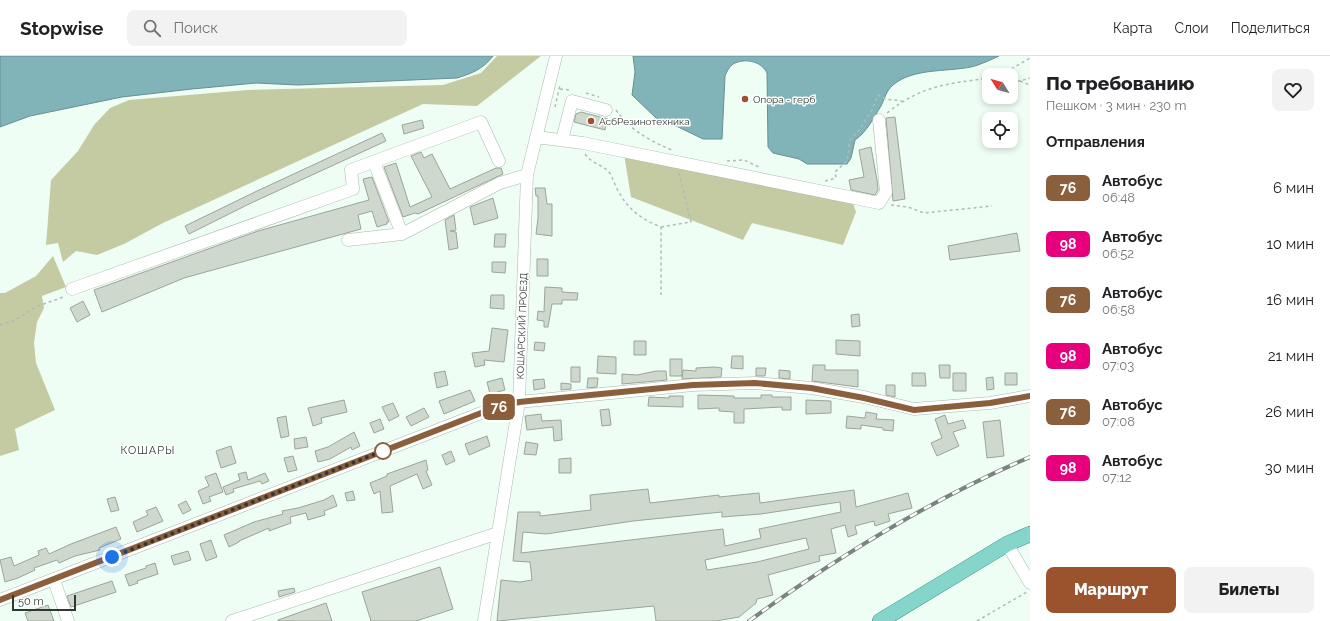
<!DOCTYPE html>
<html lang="ru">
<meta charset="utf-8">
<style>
body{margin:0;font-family:Raleway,sans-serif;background:#f2f2f2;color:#202124;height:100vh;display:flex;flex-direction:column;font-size:15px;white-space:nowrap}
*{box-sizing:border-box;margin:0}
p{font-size:13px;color:#757577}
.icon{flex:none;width:22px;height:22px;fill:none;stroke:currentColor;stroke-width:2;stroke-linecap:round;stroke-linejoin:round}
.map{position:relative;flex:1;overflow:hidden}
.details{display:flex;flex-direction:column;background:#fff;width:300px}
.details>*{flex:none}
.badge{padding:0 8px;border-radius:6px;font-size:14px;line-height:26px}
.needle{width:26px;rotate:307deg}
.tools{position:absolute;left:982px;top:12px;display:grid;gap:8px}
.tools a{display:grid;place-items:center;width:36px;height:36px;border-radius:8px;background:#fff;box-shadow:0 2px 6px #0003;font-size:20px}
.scale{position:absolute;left:12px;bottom:10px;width:64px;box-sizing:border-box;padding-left:4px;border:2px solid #323734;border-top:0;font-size:11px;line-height:14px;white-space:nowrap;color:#323734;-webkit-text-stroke:3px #fff;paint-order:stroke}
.you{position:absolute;width:20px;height:20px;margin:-10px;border:3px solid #fff;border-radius:50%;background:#1a73e8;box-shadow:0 0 0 6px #1a73e833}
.map>.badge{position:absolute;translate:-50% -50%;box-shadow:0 0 0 2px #fff}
h2{padding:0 16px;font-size:15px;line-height:36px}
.round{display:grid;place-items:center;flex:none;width:42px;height:42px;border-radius:8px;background:#f2f2f2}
.head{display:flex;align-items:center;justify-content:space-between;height:68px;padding:0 16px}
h1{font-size:19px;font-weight:800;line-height:30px}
.primary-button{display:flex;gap:8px;margin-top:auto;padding:8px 16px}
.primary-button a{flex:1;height:46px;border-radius:8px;background:#9a532c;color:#fff;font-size:16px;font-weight:800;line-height:46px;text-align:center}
.primary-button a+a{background:#f2f2f2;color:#202124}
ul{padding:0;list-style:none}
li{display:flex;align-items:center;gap:12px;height:56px;padding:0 16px}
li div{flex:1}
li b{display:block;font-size:15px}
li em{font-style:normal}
li .badge{min-width:44px;font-weight:700;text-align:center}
header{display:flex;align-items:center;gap:24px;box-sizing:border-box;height:56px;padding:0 20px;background:#fff;border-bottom:1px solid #e0e0e0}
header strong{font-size:19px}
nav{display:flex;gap:22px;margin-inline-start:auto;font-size:14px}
.search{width:280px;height:36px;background:#f2f2f2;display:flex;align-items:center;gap:10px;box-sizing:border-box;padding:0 14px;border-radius:8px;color:#757577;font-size:15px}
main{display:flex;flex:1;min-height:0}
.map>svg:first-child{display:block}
</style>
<header>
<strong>Stopwise</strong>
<div class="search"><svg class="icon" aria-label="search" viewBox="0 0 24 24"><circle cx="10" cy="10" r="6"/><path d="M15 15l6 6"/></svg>Поиск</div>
<nav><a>Карта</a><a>Слои</a><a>Поделиться</a></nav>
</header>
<main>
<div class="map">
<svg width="1030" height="565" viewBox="0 0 1030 565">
<rect width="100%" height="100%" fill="#effef5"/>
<path fill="#c4caa2" d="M497,0H541L477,50L423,48L163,167L124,188L97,199L76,195L63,206L58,187L46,189L51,124L78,95L94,69L110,52L129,44L248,34L443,29L481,17Z
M624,98L852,144L856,156L843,189L752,167L743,184L631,141Z
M53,200L66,231L42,240L44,252L37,266L34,287L36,307L55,354L15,373L19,394L0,400V237H5L36,220Z"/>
<path fill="#80b4b9" stroke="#698e91" d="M0,0H493C483,13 473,17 457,22L298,29L256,27L192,33L122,41L30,60L0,71Z
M633,0H999C990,4 980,9 971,11C946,16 913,12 893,29C886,35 885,42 881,50C874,61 867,76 855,84L851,102L847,108H807L799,103L773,97L768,91L767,17C762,6 747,2 735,7C730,9 727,15 725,20L722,83H703L668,66L656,62L632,39L635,16Z"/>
<path fill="#cfd8cc" stroke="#9ca499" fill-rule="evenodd" d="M581,56L608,63L605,74L574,66L576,58Z
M895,61L905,143L893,145L886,62Z
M422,64L424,72L404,78L402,69Z
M382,77L386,85L249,148L189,178L185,170L257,135Z
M871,91L877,124L878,134L875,139L851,134L849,124L864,121L859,94Z
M421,96L424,102L432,98L450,133L496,112H501L503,118L418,158L415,157L403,161L384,111L396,107L410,151L432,141L411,100Z
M372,121L389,166H387V168L377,171L372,155L358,159L361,173L184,222L102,256L94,234L258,175L369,144L363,123Z
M535,132H545L547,148H552V180L536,178L538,162V140H536Z
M493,142L498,162L474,169L470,151Z
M454,159L456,174L450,175L456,176L458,192L449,194L445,164Z
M1017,177L1020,195L950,204L948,190Z
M495,178H506L505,191H494Z
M537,203H548V220H537Z
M492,206H506L505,217L492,216Z
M545,231L562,232V236L578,237L577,244H562V248H552L548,271H544V265L537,264L538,255L544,256Z
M491,239H504V253L490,252Z
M83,245L90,259L77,266L70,252Z
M859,258L860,270L852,271L851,259Z
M492,272L508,274L504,306L484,304L485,309L475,311L472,297L489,295Z
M836,284L860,285V300L836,298Z
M634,285H646V299H634Z
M535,286L545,287L544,295L534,294Z
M598,300L616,301V318L597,317Z
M732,300H743V313L731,312Z
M670,303H682V320H670Z
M813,309H825V314H858V331L812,325Z
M939,309H950V322H940Z
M571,311H580V326H571Z
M714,311L722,312L721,321L682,323L683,314L696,315V312Z
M756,312H766L765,320H756Z
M779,314L790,315V323L779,322Z
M445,315L448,329L437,332L434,317Z
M656,315H666L667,324L622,328V318L637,319Z
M912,317H925L926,330H912Z
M953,317H966V335H953Z
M1005,317H1017V329H1005Z
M993,321L994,333L987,334L986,322Z
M502,322L505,334L490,338L487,326Z
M588,322H598L597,331L587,332Z
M544,323L545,332L534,334L533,324Z
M561,327L571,328V333L561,334Z
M886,329H895V341L886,339Z
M470,334L475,345L444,358L439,345Z
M698,339L734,340V342H761V339H772V341H791V354H782V351L744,353V367H734V356L719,355V352L698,353Z
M669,340H683V351L648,350L649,341L669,342Z
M344,344L347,356L321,362L322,367L313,370L308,352Z
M806,344L831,345V357L806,358Z
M393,347L399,360L389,365L382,351Z
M424,352L429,361L411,370L406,361Z
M609,353L611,369L602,370L600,354Z
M866,356L877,358L876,363L894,364L893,375L883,374V372L861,369V373L846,372L847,360L865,362Z
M541,358L542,365L561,364L562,384L554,385L553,371L527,374L525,360Z
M945,359L948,368L963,364L966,372L953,376L959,390L937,400L931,387L942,382L935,363Z
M286,360L289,380L281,382L277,362Z
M380,363L384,373L374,377L370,367Z
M1000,364L1004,400L987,402L983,366Z
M354,376L360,390L352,394L351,391L330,403L318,406L315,395L328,391Z
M487,380L490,390L469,399L465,388Z
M306,381L308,391L295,393L294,383Z
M526,386L538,388L536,399L524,398Z
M231,390L236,407L221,412L216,395Z
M451,395L455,405L446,409L442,399Z
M293,400L297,414L288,416L284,402Z
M571,402V417H559V403Z
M426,404L428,414L426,415L432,429L423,433L417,418L390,430L393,456L382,457L380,435L374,438L370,427L387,420V418Z
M246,416L248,424L265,417L269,425L262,428L260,425L233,433L234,436L226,439L223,431L240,424L238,418Z
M216,417L223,436L209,441L211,445L203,448L198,435L209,430L205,421Z
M648,433L650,447L719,439V441L759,437L760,447L854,434L856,451L908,437L912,452L888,458L890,465L875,470L874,465L855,470L857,478L848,481L845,469L831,473L836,497L819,500L820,505L768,519L773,539L757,543L756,547L739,561L716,565H656L654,550L497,565L501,524L520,526L532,524L530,506L513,505L518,456H540V460L591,454L590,439ZM840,446L841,456L759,473L761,482L725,490L723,473L521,497L523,476L546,478L633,465L722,456V461L761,458ZM806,482L809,493L757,506L707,514L705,504Z
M353,435L355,444L347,445L345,437Z
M333,439L337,450L324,455L325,459L308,464L306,457L290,461L291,467L269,475V472L239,485V486L229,491L224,479L254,466L283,458L282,455L298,452L324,444Z
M115,441L119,454L111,456L107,443Z
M186,445L191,454L183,458L178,449Z
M156,451L163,465L137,476L133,466L148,459L146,455Z
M116,471L121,483L99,492L100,494L75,500L59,507L57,504L34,512L35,514L18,522L5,526L0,504L11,501L14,510L39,499L38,495L46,492L49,498L71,488Z
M211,484L217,501L206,505L200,488Z
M188,495L191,504L174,509L171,500Z
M155,507L158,518L137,525L138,527L129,530L125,519L146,512V510Z
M440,511L453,553L416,565H371L362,536Z
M112,525L116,536L71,551L67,540Z
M294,532L295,536L279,541L278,535Z
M326,547L332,565H278V564Z
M48,549L54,565H28L25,557Z"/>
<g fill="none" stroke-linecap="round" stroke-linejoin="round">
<defs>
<path id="minor" d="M536,81L583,87L879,147L886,136L879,64
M562,84L572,45L606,54
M374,106L402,178
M348,184L402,178L500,127L527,119
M72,233L353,133L351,114L481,66L499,105
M1007,488L1030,527
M54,524L68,565
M0,544L494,352L519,346L693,329L755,327L811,332L864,341L914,353L990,347L1030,340
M232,565L498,477
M484,565L519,346L527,119L556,0"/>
<path id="major" d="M880,565L1007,488L1030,478"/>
</defs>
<use href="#minor" stroke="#a9b7ae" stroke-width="13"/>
<use href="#major" stroke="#348c7f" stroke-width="16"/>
<path stroke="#afbbb4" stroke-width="1.5" stroke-dasharray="3 3" stroke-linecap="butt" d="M1001,19L1030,2
M1011,24L1020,25L1030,22
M1020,25L1030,29
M560,33L570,34
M586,37L599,41
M555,51L560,29
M616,54C630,74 650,85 672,94
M887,57C922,29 947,28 989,22
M585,98C593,109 602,108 609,116C613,122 615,130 619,136C628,154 643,164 661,171V239
M727,105L744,104L759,111
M825,125L836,122L835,116L847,105L850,84L859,74L872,54L878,39L885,43L902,45
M891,149L908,151L924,157L992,150
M661,171L691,166L679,117
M0,269L15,264L38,250L61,242L65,239
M977,565L1027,536"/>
<use href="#minor" stroke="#fff" stroke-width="12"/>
<use href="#major" stroke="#86d5ca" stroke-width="15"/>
<defs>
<path id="rail" d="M749,565C837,501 930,444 1030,401"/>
</defs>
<use href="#rail" stroke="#7a837e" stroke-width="4"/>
<use href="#rail" stroke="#fff" stroke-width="2.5" stroke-dasharray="8" stroke-linecap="butt"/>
</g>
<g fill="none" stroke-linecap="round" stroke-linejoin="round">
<defs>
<path id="line" d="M0,544L494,352L519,346L693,329L755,327L811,332L864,342L914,354L990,347L1030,340"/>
</defs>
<use href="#line" stroke="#fff" stroke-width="9"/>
<use href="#line" stroke="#8b5e3c" stroke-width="6"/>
<path stroke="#323734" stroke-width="4" stroke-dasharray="0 7.2" d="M112,501L383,395"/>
</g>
<g fill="#9a532c" stroke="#fff" stroke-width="1.5">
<circle cx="745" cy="43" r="4"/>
<circle cx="591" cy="65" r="4"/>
</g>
<circle fill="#fff" stroke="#8b5e3c" stroke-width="2" cx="383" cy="395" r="8"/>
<g text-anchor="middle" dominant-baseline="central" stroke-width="3" stroke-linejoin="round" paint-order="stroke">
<g font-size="10" fill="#323734" stroke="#fff" text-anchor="start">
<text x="753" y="43">Опора - герб</text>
<text x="599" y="65">АсбРезинотехника</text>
</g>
<g font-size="10" fill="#323734" stroke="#fff">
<text transform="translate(522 270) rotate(-88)">КОШАРСКИЙ ПРОЕЗД</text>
</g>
<g font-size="11" letter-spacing="1" fill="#323734" stroke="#fff">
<text x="148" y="394">КОШАРЫ</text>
</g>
</g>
</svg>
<div class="tools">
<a><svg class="needle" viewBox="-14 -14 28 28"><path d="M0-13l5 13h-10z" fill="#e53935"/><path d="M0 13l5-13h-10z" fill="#757577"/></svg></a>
<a><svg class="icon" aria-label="locate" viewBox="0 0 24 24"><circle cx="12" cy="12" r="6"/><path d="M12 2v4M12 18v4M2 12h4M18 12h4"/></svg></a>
</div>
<div class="scale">50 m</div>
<div class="you" style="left:112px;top:501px"></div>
<b class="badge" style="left:499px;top:351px;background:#8b5e3c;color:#fff">76</b>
</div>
<section class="details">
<div class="head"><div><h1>По требованию</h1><p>Пешком · 3 мин · 230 m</p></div><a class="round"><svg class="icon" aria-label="heart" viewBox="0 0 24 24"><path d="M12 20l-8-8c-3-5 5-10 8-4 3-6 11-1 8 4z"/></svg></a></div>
<h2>Отправления</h2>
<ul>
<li><span class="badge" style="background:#8b5e3c;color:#fff">76</span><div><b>Автобус</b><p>06:48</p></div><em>6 мин</em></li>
<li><span class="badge" style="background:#e6007e;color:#fff">98</span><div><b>Автобус</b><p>06:52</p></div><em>10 мин</em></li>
<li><span class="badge" style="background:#8b5e3c;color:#fff">76</span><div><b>Автобус</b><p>06:58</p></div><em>16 мин</em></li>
<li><span class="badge" style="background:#e6007e;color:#fff">98</span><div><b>Автобус</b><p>07:03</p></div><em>21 мин</em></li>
<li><span class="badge" style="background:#8b5e3c;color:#fff">76</span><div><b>Автобус</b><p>07:08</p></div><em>26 мин</em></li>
<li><span class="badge" style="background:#e6007e;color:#fff">98</span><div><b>Автобус</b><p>07:12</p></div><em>30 мин</em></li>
</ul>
<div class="primary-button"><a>Маршрут</a><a>Билеты</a></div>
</section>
</main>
